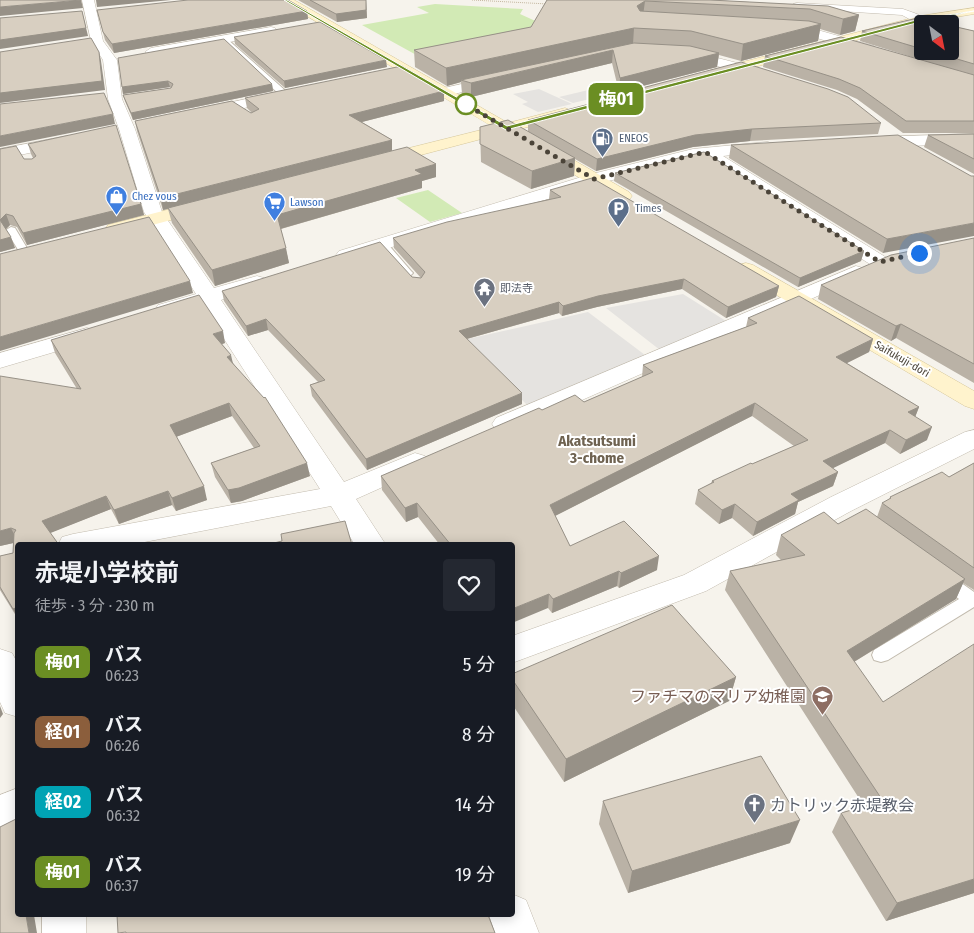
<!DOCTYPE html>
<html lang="ja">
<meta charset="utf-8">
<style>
body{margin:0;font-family:"Fira Sans Condensed","Noto Sans JP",sans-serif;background:#242831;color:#f1f3f6;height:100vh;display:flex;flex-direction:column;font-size:19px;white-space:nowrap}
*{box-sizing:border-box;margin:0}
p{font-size:16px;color:#9ea1a6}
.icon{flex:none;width:28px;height:28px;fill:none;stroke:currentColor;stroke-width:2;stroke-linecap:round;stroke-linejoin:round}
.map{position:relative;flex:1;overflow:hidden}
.drawer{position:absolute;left:15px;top:542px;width:500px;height:375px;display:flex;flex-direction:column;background:#171b24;border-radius:5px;box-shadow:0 2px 12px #0003}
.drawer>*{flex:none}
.badge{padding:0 10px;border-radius:8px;font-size:18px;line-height:32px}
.needle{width:32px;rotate:148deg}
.controls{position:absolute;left:914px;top:15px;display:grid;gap:10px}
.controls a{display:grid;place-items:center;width:45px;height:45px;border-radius:5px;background:#171b24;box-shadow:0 2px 12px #0003;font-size:25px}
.you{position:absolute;width:25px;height:25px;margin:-12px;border:4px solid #fff;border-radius:50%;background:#1a73e8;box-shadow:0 0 0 8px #1a73e833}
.map>.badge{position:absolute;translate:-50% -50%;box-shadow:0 0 0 2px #fff}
.round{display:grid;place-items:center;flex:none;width:52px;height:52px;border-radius:5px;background:#242831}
.headline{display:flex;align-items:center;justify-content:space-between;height:85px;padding:0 20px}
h1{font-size:24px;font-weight:700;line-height:38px}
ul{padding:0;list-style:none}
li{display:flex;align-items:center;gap:15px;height:70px;padding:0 20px}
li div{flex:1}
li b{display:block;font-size:19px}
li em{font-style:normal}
li .badge{min-width:55px;font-weight:700;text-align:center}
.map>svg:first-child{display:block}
</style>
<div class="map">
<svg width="974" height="933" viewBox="0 0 974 933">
<rect width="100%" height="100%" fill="#f6f3ec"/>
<path fill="#d2eab5" d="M435,4L523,9L520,14L542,24L420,57L362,25L429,13L417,7Z
M428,190L462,213L430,222L396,198Z"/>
<path fill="#e5e3e0" d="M622,82L636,88L573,103L559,97Z
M539,89L572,104L538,112L522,104L528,102L513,94Z
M683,294L726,321L660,350L606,308Z
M588,312L645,355L529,407L463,340Z"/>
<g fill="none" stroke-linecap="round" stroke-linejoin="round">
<defs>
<path id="lane" d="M222,38H226L288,93V97H282L222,40Z
M11,227L15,228L30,253L29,255H21L20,253L6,230Z
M382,241L386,242L411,271L413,273L411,275H403L378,246L377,244Z
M944,573L950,575L974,592V607L888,660L881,662L874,660L872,655L874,650L959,599L938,583L935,579L938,575Z"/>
<path id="street" d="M82,0H94L103,41L117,60L122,99L135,129L162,212L214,288L257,276L264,278L268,282L264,286L221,300L344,482L415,453L425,456L429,462L425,468L356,499L386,545H355L331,506L129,545H58L62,537L73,534L320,489L203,306L166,317L158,315L155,310L158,305L196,294L144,212L119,129L108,99L103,60L91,41Z
M797,3L903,9L917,14L934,24H922V26L902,15L793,8L791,6L793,4Z
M782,25L807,27L874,46L875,49L869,53L806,35L778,32L776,29L778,26Z
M271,27L275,28L277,31L275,34L151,56L145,52L151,48Z
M682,49L773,72L775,75L768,79L677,56L676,53L677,50Z
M497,76L504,80L502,83L445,96L440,95L438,92L440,89Z
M282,91L287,92L289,95L287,98L202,118L197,116L194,113L197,110Z
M974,134V144L871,147L865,145L863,142L865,139L871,137Z
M67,136L73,138L75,141L73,144L0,159V149Z
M768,142L774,144L776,147L774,150L723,156L887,258L890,262L887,266L880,268L873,266L703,158L600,183L353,259L346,261L339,259L336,255L339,251L588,175L693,149Z
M856,266L863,268L866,272L863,276L514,430L505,432L496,430L492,424L496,418Z
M87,328L95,330L98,335L95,340L0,368V353Z
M974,430V449L851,511L706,591L512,663V636L684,575L831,497L965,432Z
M0,649L12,653L18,664V717L5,713L0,702Z
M18,788V825L0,831V795Z
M512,894L526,900L539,933H495L489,915H512Z
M42,915H86V933H42Z"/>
<path id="secondary" d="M280,0H294L508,123L565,108L570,110L573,113L570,116L520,129L629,192L632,196L629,200L623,201L617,200L504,133L379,166L373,165L371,161L373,157L493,127Z
M974,8V14L921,23L713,78L706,74L708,71L920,16Z
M206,200L212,201L215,205L212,209L115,235L108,233L105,229L108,225Z
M746,263L753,265L974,391V409L965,406L739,273L736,269L739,265Z"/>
</defs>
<use href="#lane" stroke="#c2bbae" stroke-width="2"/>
<use href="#street" stroke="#c2bbae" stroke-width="1"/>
<use href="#secondary" stroke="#d6c79b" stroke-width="1"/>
<path stroke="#c4b79f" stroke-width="1" stroke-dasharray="1 1" stroke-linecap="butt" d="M472,0L548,4"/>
<use href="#lane" fill="#fff" fill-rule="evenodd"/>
<use href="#street" fill="#fff" fill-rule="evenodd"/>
<use href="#secondary" fill="#fff3cd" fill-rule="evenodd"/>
</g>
<path fill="#bab2a6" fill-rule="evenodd" d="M298,0H366L367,18L337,22Z
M547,0H710L828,6L859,15L855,31L840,35L820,29L818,41L741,61L719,55L717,67L619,92L612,63L471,97L462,94L461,82L447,86L415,67L414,50L531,27Z
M97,10L307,11L308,19L114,53L105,40Z
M922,17L934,18L951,22L952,26L974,31V133H903L857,99L837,90L763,67L765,56L841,37L931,63L860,41L862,31ZM922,24H950V51H922Z
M234,37L387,67L285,88L235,44Z
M118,58L272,84L273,91L133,120L125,101L123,95L171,88L170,87L123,94Z
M623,93L881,123L878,134L750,141L693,147L596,171L575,159L574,176L531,189L481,162L480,127L528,132V120L623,96Z
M245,98L444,101L362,122L392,140V151L436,164V177L422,181V188L281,229L289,263L215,286L172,223L168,209L163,210L137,131L135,121L251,113H252L247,108Z
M974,134V174L924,147L928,135Z
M28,144L141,204L144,215L27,245L17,227L10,225L6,229L15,248L0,252V149L24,159H32L33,158L31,154Z
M731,145L971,176L883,253L729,158Z
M615,173L864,251L861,261L798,287L614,181Z
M550,190L779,286L776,297L726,318L682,289L597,307L562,316L559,313L467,339L522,404L367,470L312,396L310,385L318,382L268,330L248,336L224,301L222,291L412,277L421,278L394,248L393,238L549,199Z
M974,238V383L896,338L891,341L818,299L821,285Z
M748,318L873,339L869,352L847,363L919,407L915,417L927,440L900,454L885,443L832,468L838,472L833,486L798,502L795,514L753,536L732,518L719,524L695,504L698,490L711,483L712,481L794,446L752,416L555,516L570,546L657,570L619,588L617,586L552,613L548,608L512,545H440L418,517L406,522L382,490L381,476L542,410L584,402L642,377L643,365L746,327Z
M51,340L225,343L222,344L233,363L310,476L242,501L231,503L215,477L211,463L254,448L232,416L176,437L207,500L176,511L172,505L119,524L111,509L18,545V619L0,590V556L13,553V543L0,546L77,389L55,353Z
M974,463V590L963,583L956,599L854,662L974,893L886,921L832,832L841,813L864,806L725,590L730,571L781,560L776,555L781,535L838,524L877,517L882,503L889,500L890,497L949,477Z
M512,674L736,677L729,701L564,782L512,704Z
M603,801L790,843L628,893L599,824Z"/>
<path fill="#979187" d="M81,0L83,8L0,16V7Z
M96,0H171L97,7Z
M366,0L367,18L337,22L336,14Z
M645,1L643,16L637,6Z
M82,11L88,36L0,49V40Z
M307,11L308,19L114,53L112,44Z
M859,15L855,31L840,35L843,19Z
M821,24L818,41L741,61L743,44Z
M634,28L633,44L461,80V82L447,86L446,68Z
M613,50L612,63L471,97V83Z
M99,52L101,61L105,90L0,103V93Z
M719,53L717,67L619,92L620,78Z
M386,60L387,67L285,88L284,81Z
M168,81L170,87L123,94L122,87Z
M272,84L273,91L133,120L131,113Z
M444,91V101L350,125L349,115Z
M113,114L115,124L0,147V136Z
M752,129L750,141L693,147L596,171L597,159L695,135Z
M392,140V151L163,210L161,198Z
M575,158L574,176L531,189L532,171Z
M436,164V177L422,181V188L280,229L277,215L415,170Z
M141,204L144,215L27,245L23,233Z
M6,214L10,225L4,231L0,220Z
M974,223V236L883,253L887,239Z
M11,237L15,248L0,252V240Z
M286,248L289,263L215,286L212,270Z
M864,251L861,261L798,287L800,278Z
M684,279L682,289L597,307L562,316L563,306L598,296Z
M190,281L193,293L0,351V337Z
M779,286L776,297L726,318L728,307Z
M559,302V313L459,341V331Z
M266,319L268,330L248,336L246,326Z
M901,324L896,338L891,341L896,326Z
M223,331L225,343L216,346L213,334Z
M873,339L869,352L833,370L836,357Z
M231,355L234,368L227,357Z
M522,393V404L367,470L366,459Z
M229,403L232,416L173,438L170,425Z
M755,403L752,416L549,519L550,505Z
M919,407L914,420L908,412Z
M932,427L927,440L900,454L906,440Z
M890,430L885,443L819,475L823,461Z
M307,463L310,476L242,501L231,503L228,490Z
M838,472L833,486L798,502L795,514L753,536L757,522L791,494Z
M204,486L207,500L176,511L172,498Z
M168,491L172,505L119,524L114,510Z
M106,496L111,509L48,534L42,521Z
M417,503L418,517L406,522L405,508Z
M735,504L732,518L719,524L722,510Z
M11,528L18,542L0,546V531Z
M659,556L657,570L619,588L621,573Z
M619,571L617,586L552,613L553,599Z
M965,579L956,599L839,671L847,651Z
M549,594L548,608L512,623V609Z
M18,607V618L13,609Z
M736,677L729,701L564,782L566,759Z
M0,706L3,714L0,718Z
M800,820L790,843L628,893L632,871Z
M974,879V893L886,921L897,903Z
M26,915H34L37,933H29Z"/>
<path fill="#d8cfc1" stroke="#979187" d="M0,0H81L0,7Z
M188,0H288L307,11L112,44L103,32L97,10Z
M310,0H366V10L336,14Z
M547,0H710L828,6L859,15L843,19L810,9L645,1L637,6L640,11L809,21L821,24L743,44L691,31L634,28L446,68L414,50L531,27Z
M82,11L86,28L0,40V18Z
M922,17L934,18L951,22L952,26L974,31V64L930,51H950V24H922V49L862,31Z
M320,22L386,60L284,81L234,37Z
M841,37L974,75V121H906L860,88L839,79L765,56Z
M91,38L99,52L102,81L0,93V52Z
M224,39L272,84L131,113L123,95L171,88L173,84L168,81L122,87L118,58Z
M634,43L690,46L719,53L620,78L613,50L471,83L461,80Z
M741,62L828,89L848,97L881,123L752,129L695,135L597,159L528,120L624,95L623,93Z
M402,66L444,91L349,115L392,140L161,198L135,121L232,101L251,113L259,109L245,98Z
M104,93L113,114L0,136V104Z
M508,120L575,158L532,171L480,144V127Z
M116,125L141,204L23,233L13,216L6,214L0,220L11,237L0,240V149L16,146L24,159H32L36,156L28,144Z
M974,134V159L928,135Z
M898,135L971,176H974V223L887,239L731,145Z
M407,147L436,164L415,170L422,174L277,215L286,248L212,270L168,208Z
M704,152L864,251L800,278L615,173Z
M592,178L779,286L728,307L684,279L598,296L563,306L559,302L459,331L522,393L366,459L310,385L325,380L266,319L246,326L222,291L380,242L412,277L421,278L425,272L393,238L447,222L561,197L550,190Z
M149,217L190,281L0,337V254Z
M974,238V364L901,324L896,326L821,285L891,255Z
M199,295L223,331L213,334L231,355L227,357L264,398L265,397L307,463L239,488L228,490L211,463L260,446L229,403L170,425L204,486L172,498L168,491L114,510L106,496L42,521L59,545H18V607L13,609L0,587V556L13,553L14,533L16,530L11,528L0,531V376L81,389L51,340Z
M799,296L873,339L836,357L919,407L908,412L932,427L906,440L890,430L823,461L838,472L791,494L799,500L757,522L735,504L722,510L698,490L714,482L712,481L751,463L752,464L808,440L755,403L550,505L570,546L624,521L659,556L621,573L619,571L553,599L549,594L512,609V545H451L417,503L405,508L381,476L539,408L542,410L575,395L584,402L653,372L643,365L757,323L748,318Z
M974,463V568L882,503L891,498L890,497L942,472L949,477Z
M866,509L965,579L847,651L883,702L974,644V879L897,903L841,813L883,801L730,571L805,555L781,535L824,512L838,524Z
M345,521L352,545H266L282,541L281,534Z
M672,605L736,677L566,759L512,679V674Z
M761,756L800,820L632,871L603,801Z
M18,818V915H26L29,933H0V827Z
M117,915H488L495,933H126V932L118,933Z"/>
<path fill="#6b8e23" stroke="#fff" d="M284,0H287L507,126L920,19L974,11L920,22L506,130Z"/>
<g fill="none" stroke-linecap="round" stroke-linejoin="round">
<path stroke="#4b4439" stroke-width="5" stroke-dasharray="0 9" d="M466,104L460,101L594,179L705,152L880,262L919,253"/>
</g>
<defs>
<symbol id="fuel-pin" viewBox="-11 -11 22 30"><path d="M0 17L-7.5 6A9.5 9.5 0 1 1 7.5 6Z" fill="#5c6f8a" stroke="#fff"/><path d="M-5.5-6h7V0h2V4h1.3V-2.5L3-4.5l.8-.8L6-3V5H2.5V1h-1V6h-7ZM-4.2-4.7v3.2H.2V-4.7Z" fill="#fff"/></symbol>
<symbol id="shop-pin" viewBox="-11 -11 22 30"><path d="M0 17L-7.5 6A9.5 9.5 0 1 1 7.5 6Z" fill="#3f7fe0" stroke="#fff"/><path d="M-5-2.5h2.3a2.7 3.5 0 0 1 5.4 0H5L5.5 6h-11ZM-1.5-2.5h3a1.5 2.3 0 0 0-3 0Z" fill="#fff"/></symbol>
<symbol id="supermarket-pin" viewBox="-11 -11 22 30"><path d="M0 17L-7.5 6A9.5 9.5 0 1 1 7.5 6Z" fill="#3f7fe0" stroke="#fff"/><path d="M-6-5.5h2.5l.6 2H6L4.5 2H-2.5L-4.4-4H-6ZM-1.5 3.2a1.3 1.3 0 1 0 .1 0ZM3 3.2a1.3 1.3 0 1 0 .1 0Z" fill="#fff"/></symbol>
<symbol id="parking-pin" viewBox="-11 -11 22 30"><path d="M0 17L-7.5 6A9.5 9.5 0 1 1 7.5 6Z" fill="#5c6f8a" stroke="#fff"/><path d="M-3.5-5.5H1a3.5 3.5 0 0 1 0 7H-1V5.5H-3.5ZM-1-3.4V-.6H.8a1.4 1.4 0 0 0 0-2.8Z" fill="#fff"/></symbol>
<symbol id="temple-pin" viewBox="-11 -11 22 30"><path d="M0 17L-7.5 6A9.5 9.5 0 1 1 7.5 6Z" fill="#6b7280" stroke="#fff"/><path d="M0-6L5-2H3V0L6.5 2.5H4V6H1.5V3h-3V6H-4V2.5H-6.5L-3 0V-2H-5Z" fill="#fff"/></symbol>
<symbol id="school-pin" viewBox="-11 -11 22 30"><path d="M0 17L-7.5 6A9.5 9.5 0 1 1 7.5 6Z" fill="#8d6e63" stroke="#fff"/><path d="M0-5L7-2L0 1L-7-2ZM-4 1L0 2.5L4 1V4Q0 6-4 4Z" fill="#fff"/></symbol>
<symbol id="church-pin" viewBox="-11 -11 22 30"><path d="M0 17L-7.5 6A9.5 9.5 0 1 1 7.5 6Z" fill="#6b7280" stroke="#fff"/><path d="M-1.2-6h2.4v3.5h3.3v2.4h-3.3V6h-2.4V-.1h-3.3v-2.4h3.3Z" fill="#fff"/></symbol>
</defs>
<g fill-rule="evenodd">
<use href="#fuel-pin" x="590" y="126" width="25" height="34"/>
<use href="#shop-pin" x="104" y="184" width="25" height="34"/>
<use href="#supermarket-pin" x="262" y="190" width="25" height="34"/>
<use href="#parking-pin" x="606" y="196" width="25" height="34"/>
<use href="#temple-pin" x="472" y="276" width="25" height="34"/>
<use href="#school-pin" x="810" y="684" width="25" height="34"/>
<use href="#church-pin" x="742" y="792" width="25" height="34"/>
</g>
<circle fill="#fff" stroke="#6b8e23" stroke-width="2.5" cx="466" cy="104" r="10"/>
<g text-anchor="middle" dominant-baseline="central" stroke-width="4" stroke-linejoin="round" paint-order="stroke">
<g font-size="11" fill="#4e5e75" stroke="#fff" text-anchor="start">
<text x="619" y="138">ENEOS</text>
<text x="635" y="208">Times</text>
</g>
<g font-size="11" fill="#366cbe" stroke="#fff" text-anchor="start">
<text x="132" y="196">Chez vous</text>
<text x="290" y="202">Lawson</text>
</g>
<g font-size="11" fill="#5b616d" stroke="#fff" text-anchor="start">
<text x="500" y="288">即法寺</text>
</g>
<g font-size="11" fill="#4b4439" stroke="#fff">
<text transform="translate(902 359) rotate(30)">Saifukuji-dori</text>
</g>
<g font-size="15" font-weight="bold" fill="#6e6250" stroke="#fff">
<text x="597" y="441">Akatsutsumi<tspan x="597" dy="17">3-chome</tspan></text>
</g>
<g font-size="16" fill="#785e54" stroke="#fff" text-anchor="end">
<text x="806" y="696">ファチマのマリア幼稚園</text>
</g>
<g font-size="16" fill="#5b616d" stroke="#fff" text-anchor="start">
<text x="770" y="805">カトリック赤堤教会</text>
</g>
</g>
</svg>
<div class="controls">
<a><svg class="needle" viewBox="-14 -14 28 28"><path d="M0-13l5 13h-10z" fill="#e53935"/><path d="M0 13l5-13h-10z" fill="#9ea1a6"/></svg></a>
</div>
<div class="you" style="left:919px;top:253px"></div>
<b class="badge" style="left:616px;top:99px;background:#6b8e23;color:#fff">梅01</b>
<section class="drawer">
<div class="headline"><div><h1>赤堤小学校前</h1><p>徒歩 · 3 分 · 230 m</p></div><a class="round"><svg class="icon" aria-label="heart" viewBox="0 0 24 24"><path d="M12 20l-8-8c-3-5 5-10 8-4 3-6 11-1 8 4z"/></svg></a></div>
<ul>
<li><span class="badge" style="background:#6b8e23;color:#fff">梅01</span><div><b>バス</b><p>06:23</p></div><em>5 分</em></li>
<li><span class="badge" style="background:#8b5e3c;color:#fff">経01</span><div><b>バス</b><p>06:26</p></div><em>8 分</em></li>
<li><span class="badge" style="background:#00a3b4;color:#fff">経02</span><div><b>バス</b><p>06:32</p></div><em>14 分</em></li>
<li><span class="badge" style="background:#6b8e23;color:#fff">梅01</span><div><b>バス</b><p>06:37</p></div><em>19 分</em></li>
</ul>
</section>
</div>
